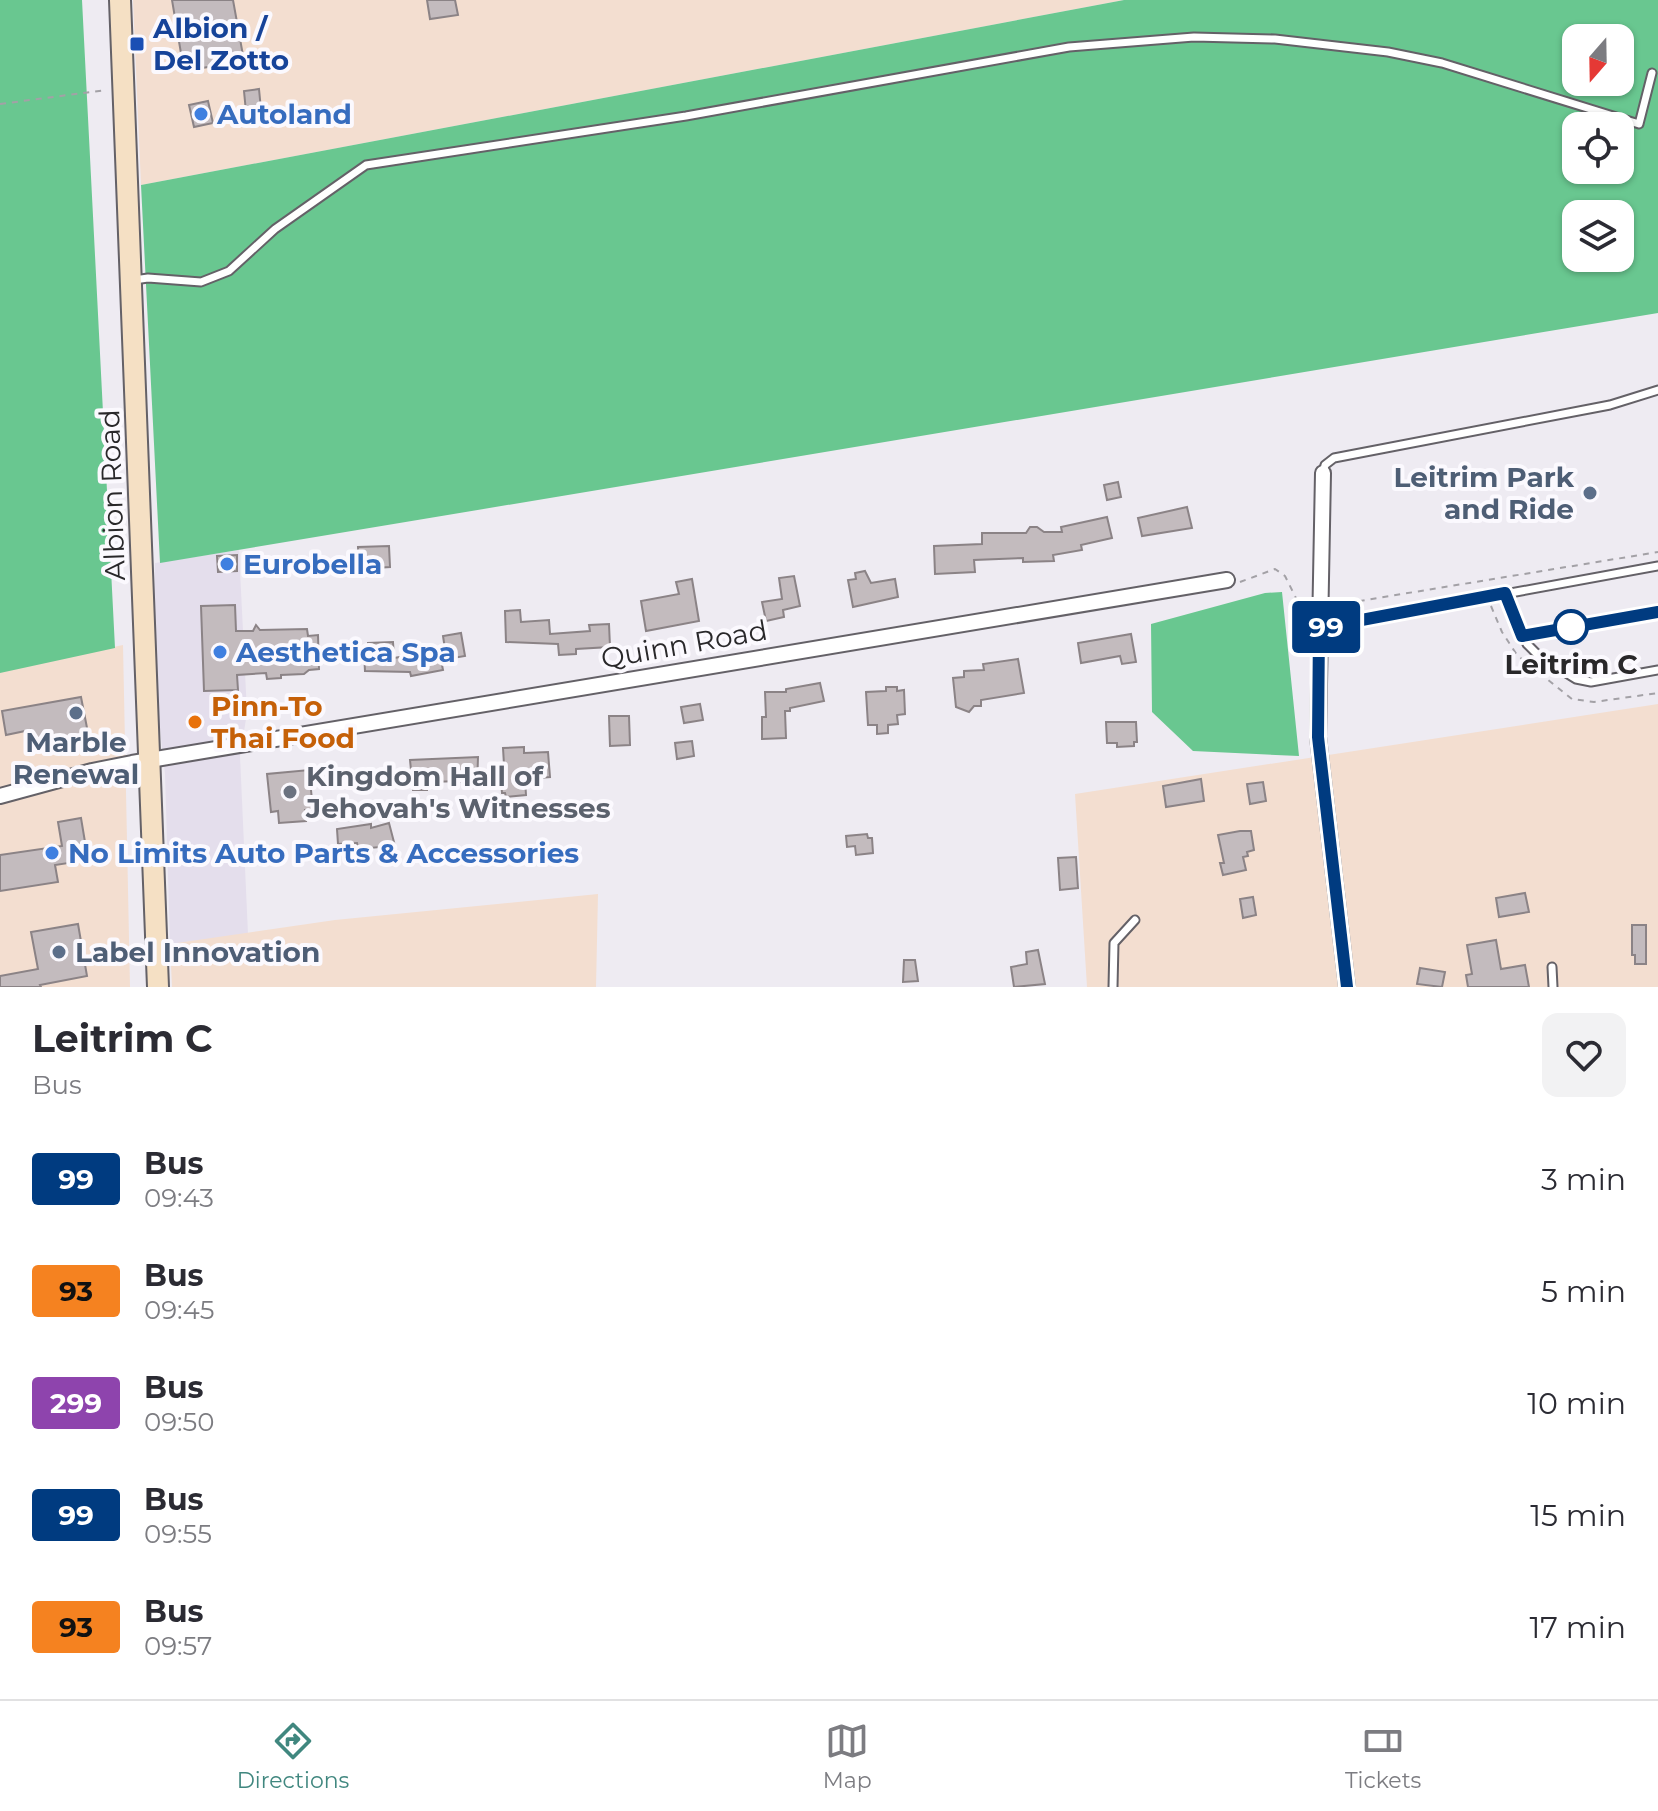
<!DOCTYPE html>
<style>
body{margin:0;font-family:Montserrat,sans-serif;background:#f2f2f3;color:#2b2b33;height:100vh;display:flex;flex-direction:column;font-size:30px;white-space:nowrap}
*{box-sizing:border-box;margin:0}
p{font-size:26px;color:#7c7c81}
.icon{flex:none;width:44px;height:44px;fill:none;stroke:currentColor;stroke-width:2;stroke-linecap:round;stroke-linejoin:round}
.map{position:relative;height:987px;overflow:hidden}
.panel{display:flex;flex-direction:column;background:#fff;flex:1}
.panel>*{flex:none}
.badge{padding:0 16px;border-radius:6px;font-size:28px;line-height:52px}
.needle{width:52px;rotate:200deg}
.controls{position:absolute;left:1562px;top:24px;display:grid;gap:16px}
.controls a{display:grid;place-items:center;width:72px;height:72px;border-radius:16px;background:#fff;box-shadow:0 2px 6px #0004;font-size:40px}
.map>.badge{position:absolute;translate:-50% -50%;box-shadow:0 0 0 4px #fff}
.round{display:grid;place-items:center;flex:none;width:84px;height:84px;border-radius:16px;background:#f2f2f3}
.overview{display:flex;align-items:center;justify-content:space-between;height:136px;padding:0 32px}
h1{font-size:38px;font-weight:700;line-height:60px}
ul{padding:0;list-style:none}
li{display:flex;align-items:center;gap:24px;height:112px;padding:0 32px}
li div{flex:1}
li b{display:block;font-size:30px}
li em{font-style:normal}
li .badge{min-width:88px;font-weight:700;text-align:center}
.tab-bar{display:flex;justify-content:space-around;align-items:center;height:112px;border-top:2px solid #e1e1e2;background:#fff;font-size:22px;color:#7c7c81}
.tab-bar a{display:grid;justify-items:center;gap:4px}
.tab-bar .selected{color:#40877f}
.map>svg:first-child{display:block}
</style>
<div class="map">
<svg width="1658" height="987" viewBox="0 0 1658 987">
<rect width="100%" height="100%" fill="#eeebf2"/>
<path fill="#e4deec" d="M239,550L247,713L240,756L248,934L170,944L165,774L153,666L155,563Z"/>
<path fill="#f3ded0" d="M133,0H1124L141,185Z
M123,645L130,987H0V671Z
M1658,704V987H1087L1075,794Z
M598,894L596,987H172L170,944L335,920Z"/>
<path fill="#69c790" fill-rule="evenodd" d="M0,0H82L115,648L0,673Z
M1124,0H1658V313L160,563L141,185ZM1576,38H1620V82H1576ZM1576,126H1620V170H1576ZM1576,214H1620V258H1576Z
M1282,592L1299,756L1193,751L1152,712L1151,624L1265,593Z"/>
<path fill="#c3bbbe" stroke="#8b8386" stroke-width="2" d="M172,0H233L244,61L184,71Z
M427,0H455L458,15L430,19Z
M259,89L262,120L247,122L244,91Z
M208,101L213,123L194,127L189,105Z
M1118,482L1121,497L1107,500L1104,485Z
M1187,507L1192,528L1142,536L1138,518Z
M1107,517L1112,538L1081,545L1082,550L1053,555L1054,561L1023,562V558L974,560L975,572L935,574L934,546L982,544V533H1026L1030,527H1037L1044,532H1062L1061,527Z
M389,546L390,567L359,569L358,547Z
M237,555V571L218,572L217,556Z
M865,571L871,583L895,579L898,597L853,607L848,580L856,579L855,573Z
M794,576L800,606L783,610L784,617L766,621L762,602L782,599L779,578Z
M692,579L699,621L646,631L641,601L679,594L676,582Z
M235,605L236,631H253L256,625L260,630L307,629L308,636L318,635L319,669L309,670L304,674L281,675V678L267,679L266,673L237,675L238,690L204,691L201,606Z
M520,610L521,622L549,620L550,634L590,631L589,625L609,624L610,647L576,649V654L559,655L558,644L506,642L505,611Z
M461,633L465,656L441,660L443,670L411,676L410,672L365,671L364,652H368V643L393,642L394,658L445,649L443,636Z
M1131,634L1136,662L1122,664L1120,656L1081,663L1078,643Z
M1018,659L1024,693L981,700V706H974L969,712L956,707L953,678L964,677V671L984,670L983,664Z
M820,683L824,701L790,708V711H785L786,738L762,739V717H766L765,692H786V689Z
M886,687H897V691L904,690L905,714L897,715L898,724L888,725V733L877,734V725H868L866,692L886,691Z
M81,697L88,733L33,743L30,730L6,735L2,711Z
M700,704L703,720L684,723L681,707Z
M609,716H629L630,745L610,746Z
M1106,722H1136L1137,742H1134V746L1117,747V743H1107Z
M692,741L694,756L677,759L675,743Z
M524,747V753L548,752L550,777L525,779L526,795L506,797L505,793H502L501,782L505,781L503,748Z
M478,757L477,788H463V781L427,782V790H413L410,760Z
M309,770L313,810H305L306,821L279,823L278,811L271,812L267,774Z
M1201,779L1204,801L1166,807L1163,786Z
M1263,782L1266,801L1250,804L1247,784Z
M81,818L88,860L55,865L58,882L0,891V855L62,846L58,822Z
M389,823L395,846L380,850V847L358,849L357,843L338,844L337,829L371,824V828Z
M1240,831H1251L1254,850L1247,852L1248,856L1243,857L1246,870L1223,875L1220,863H1224L1218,835Z
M867,834L868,838H872L873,853L856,855L855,846L847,847L846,836Z
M1076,857L1078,888L1060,890L1058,858Z
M1525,893L1529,912L1499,917L1496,898Z
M1253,897L1256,915L1243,918L1240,899Z
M78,924L87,976L40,985L41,987H0V976L38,969L31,932Z
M1632,925H1646V964H1635V955H1632Z
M1496,940L1501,969L1525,965L1529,987H1468L1466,975L1472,974L1467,945Z
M1038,950L1045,984L1014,987L1011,967L1027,964L1026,952Z
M904,960H915L918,981L903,982Z
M1420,968L1445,972L1442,987L1417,984Z"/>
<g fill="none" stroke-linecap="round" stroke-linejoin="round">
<defs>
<path id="lane" d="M134,280L148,278L201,282L229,271L275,229L366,165L686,116L1069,47L1194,37L1275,39L1388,52L1442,63L1639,124L1652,73
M1323,473L1325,465L1334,458L1610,405L1658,390
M1505,593L1527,644L1539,656L1576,679L1591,682L1658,670
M1319,628L1658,566
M1522,636L1658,612
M1552,967L1553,987
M1113,987L1114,943L1135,920"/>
<path id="street" d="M1323,473L1318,737L1347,987
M0,796L92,771L132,763L1227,580"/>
<path id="secondary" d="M120,0L158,987"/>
</defs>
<use href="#lane" stroke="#646167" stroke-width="11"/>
<use href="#street" stroke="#646167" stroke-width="18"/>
<use href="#secondary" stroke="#646167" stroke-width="24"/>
<path stroke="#a3a1a6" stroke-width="2" stroke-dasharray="6 6" stroke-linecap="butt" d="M0,104L106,90
M1240,582L1275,569L1285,576L1299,604L1305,607
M1335,605L1658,552
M1491,606L1502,632L1517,655L1572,699L1594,702L1658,693"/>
<use href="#lane" stroke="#fff" stroke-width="7"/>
<use href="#street" stroke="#fff" stroke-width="14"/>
<use href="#secondary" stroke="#f5e0c4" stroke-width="20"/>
</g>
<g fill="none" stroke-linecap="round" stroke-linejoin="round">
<defs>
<path id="line" d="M1347,987L1318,737L1319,628L1505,593L1522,636L1658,612"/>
</defs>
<use href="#line" stroke="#fff" stroke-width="18"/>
<use href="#line" stroke="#003b80" stroke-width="12"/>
</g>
<rect fill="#1a4fb4" stroke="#fbf9fe" stroke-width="3" x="129" y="36" width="16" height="16" rx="4"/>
<g fill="#3f7fe0" stroke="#fbf9fe" stroke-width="3">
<circle cx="201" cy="114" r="8"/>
<circle cx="227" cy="564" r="8"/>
<circle cx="220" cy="652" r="8"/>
<circle cx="52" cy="853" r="8"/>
</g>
<g fill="#5c6f8a" stroke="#fbf9fe" stroke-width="3">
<circle cx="1590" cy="493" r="8"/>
<circle cx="76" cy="713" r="8"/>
<circle cx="59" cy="952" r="8"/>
</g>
<circle fill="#fff" stroke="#003b80" stroke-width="4" cx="1571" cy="627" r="16"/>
<circle fill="#e8710a" stroke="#fbf9fe" stroke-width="3" cx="195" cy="722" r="8"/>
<circle fill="#6b7280" stroke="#fbf9fe" stroke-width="3" cx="290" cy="792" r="8"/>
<g text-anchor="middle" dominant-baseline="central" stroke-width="8" stroke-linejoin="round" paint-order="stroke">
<g font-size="28" font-weight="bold" fill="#164399" stroke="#fbf9fe" text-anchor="start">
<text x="153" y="28">Albion /<tspan x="153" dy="32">Del Zotto</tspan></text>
</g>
<g font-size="28" font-weight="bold" fill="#366cbe" stroke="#fbf9fe" text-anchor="start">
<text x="217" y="114">Autoland</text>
<text x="243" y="564">Eurobella</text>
<text x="236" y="652">Aesthetica Spa</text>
<text x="68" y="853">No Limits Auto Parts &amp; Accessories</text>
</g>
<g font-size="28" font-weight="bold" fill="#4e5e75" stroke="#fbf9fe" text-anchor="end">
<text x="1574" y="477">Leitrim Park<tspan x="1574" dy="32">and Ride</tspan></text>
<text x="76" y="742" text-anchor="middle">Marble<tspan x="76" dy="32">Renewal</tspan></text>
<text x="75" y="952" text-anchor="start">Label Innovation</text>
</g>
<g font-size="28" fill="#29282a" stroke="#fbf9fe">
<text transform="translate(112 495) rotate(-92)">Albion Road</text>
<text transform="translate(684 644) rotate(-10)">Quinn Road</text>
</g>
<g font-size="28" font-weight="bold" fill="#29282a" stroke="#fbf9fe">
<text x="1571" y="664">Leitrim C</text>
</g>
<g font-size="28" font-weight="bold" fill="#c56008" stroke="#fbf9fe" text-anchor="start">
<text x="211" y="706">Pinn-To<tspan x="211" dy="32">Thai Food</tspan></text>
</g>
<g font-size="28" font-weight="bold" fill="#5b616d" stroke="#fbf9fe" text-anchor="start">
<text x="306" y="776">Kingdom Hall of<tspan x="306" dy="32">Jehovah's Witnesses</tspan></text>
</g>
</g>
</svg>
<div class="controls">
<a><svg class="needle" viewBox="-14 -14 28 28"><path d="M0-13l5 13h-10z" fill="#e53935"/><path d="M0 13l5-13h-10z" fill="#7c7c81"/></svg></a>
<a><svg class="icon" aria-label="locate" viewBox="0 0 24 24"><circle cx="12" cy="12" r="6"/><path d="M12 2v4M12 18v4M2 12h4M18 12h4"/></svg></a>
<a><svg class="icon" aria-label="layers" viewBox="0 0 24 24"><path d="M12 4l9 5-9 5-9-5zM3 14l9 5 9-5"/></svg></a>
</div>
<b class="badge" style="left:1326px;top:627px;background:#003b80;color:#fff">99</b>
</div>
<section class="panel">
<div class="overview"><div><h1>Leitrim C</h1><p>Bus</p></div><a class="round"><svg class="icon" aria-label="heart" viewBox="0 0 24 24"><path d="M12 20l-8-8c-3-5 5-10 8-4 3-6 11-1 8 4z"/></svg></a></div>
<ul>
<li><span class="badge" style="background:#003b80;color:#fff">99</span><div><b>Bus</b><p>09:43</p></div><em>3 min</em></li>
<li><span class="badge" style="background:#f58220;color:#111">93</span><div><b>Bus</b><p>09:45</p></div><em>5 min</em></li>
<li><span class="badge" style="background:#8e44ad;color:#fff">299</span><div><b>Bus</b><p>09:50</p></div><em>10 min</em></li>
<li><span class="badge" style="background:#003b80;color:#fff">99</span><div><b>Bus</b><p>09:55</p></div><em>15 min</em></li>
<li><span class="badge" style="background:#f58220;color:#111">93</span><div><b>Bus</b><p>09:57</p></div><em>17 min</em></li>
</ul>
</section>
<nav class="tab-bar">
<a class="selected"><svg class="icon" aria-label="directions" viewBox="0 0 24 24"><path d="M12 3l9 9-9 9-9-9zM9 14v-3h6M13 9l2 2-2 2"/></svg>Directions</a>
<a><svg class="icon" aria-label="map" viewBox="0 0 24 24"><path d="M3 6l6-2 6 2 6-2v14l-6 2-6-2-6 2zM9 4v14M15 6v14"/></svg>Map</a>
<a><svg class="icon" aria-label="tickets" viewBox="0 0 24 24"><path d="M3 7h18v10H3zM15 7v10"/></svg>Tickets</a>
</nav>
